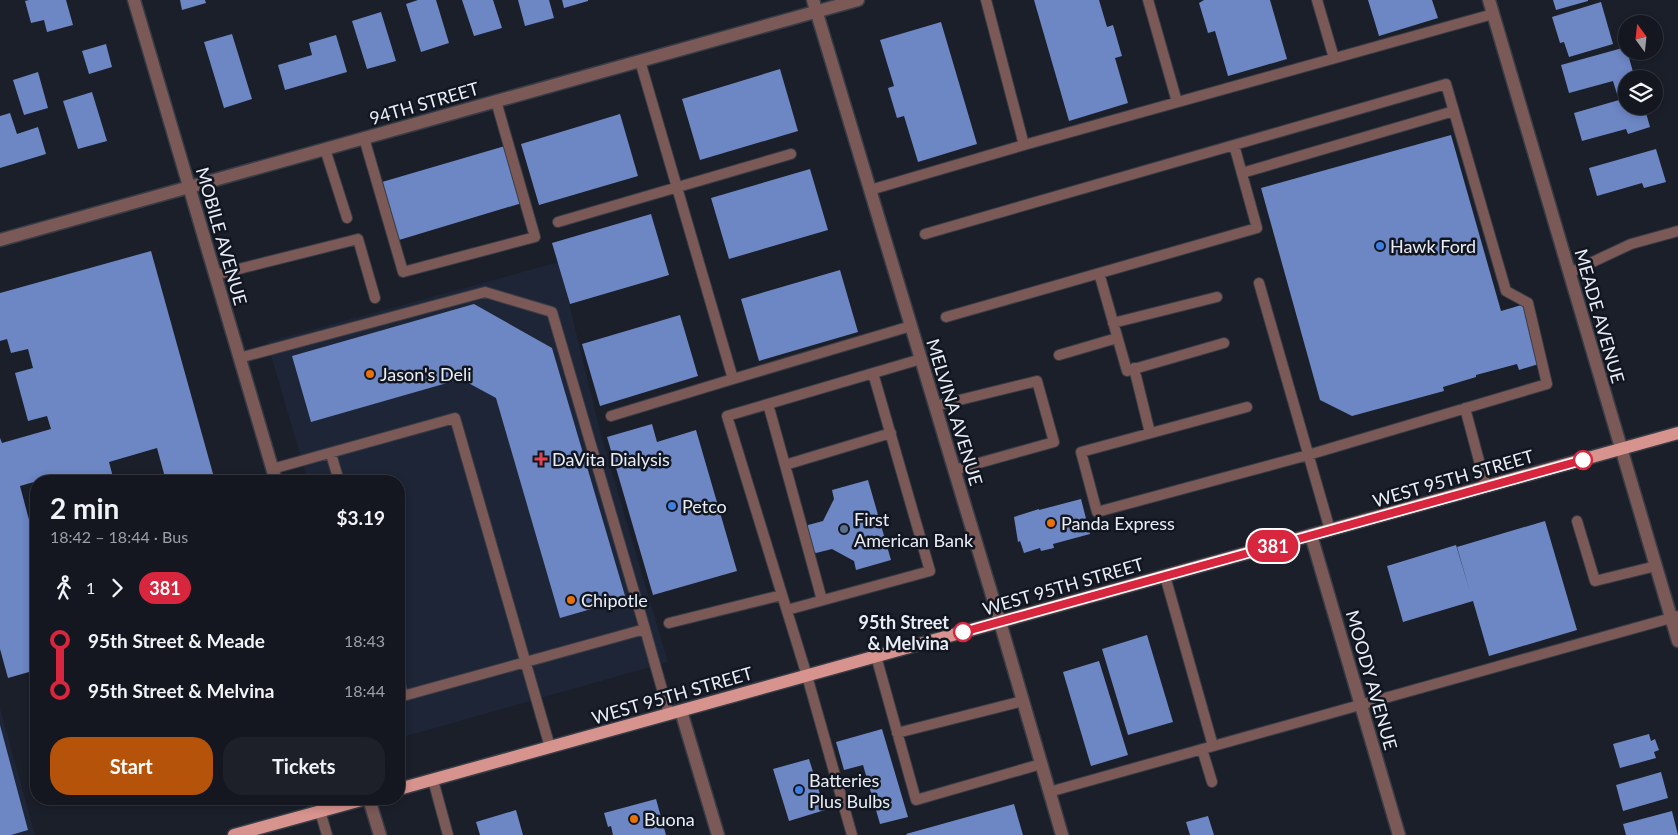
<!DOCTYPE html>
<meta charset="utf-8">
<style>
body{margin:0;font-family:Lato,sans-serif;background:#1d2029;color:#f1f3f6;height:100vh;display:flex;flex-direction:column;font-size:19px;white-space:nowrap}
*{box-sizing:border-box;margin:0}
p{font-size:16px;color:#9d9fa5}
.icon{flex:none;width:28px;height:28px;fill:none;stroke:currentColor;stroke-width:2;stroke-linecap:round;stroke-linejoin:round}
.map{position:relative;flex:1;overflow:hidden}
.panel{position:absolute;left:30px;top:475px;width:375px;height:330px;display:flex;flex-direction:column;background:#141720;border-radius:20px;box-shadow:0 2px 8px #0003,0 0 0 1px #33363e}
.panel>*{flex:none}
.badge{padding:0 10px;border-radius:16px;font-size:18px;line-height:32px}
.needle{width:32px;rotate:345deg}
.buttons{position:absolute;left:1618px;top:15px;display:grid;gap:10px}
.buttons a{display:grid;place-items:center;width:45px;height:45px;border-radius:50%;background:#141720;box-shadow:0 2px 8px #0003,0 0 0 1px #33363e;font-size:25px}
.map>.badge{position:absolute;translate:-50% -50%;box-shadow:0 0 0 2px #fff}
.legs{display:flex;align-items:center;gap:8px;height:55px;padding:0 20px;font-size:16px}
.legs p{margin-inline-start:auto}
.summary{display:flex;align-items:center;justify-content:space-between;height:85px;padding:0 20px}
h1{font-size:28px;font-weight:700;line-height:38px}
.cta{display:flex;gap:10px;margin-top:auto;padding:10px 20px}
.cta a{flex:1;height:58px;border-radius:20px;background:#b45309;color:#fff;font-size:20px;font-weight:700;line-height:58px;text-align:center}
.cta a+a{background:#1d2029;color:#f1f3f6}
ul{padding:0 20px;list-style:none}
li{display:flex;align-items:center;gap:18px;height:50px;font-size:19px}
li i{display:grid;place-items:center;width:8px;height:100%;margin:0 6px;background:currentColor}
li i::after{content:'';width:12px;height:12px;margin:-6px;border:4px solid;border-radius:50%;background:#141720}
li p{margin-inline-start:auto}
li:first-child i{background:linear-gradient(#0000 50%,currentColor 0)}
li:last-child i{background:linear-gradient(currentColor 50%,#0000 0)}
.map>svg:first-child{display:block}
</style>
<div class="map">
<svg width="1678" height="835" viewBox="0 0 1678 835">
<rect width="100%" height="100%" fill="#1a1f2a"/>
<path fill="#1e2536" d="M559,262L601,435L668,662L399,738V481H308L267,342Z
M0,708L35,835H0Z"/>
<path fill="#6d86c4" d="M29,0H66L73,25L47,32L44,20L31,23L25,1Z
M180,0H205L206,3L182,10Z
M418,0H436L449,43L421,52L406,4Z
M462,0H493L502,28L474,36Z
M518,0H549L554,18L525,26Z
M562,0H588V1L564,8Z
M1034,0H1099L1107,27L1113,25L1122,56L1115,58L1128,103L1069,121Z
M1204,0H1270L1287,59L1228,76L1215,31L1208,33L1199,3Z
M1368,0H1432L1438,18L1379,36Z
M1553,0H1588V1L1556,10Z
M1601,2L1613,44L1569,57L1564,42L1560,43L1552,17Z
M381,12L396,61L367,69L352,21Z
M941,22L977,144L918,162L904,116L897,118L888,88L894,86L880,40Z
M232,34L252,99L224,108L204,42Z
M336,35L347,72L285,90L278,65L312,55L309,43Z
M106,44L112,67L89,74L82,51Z
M1626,47L1635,79H1626V92L1617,94L1613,81L1569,93L1561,65Z
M780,69L798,131L700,160L682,99Z
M38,72L48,108L24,115L13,80Z
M92,92L107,141L78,149L63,101Z
M1626,98V106H1644L1650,127L1628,134L1626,129L1582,141L1574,113Z
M10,113L17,134L38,127L46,154L0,168V116Z
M620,114L638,176L539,205L521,144Z
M1451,135L1501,311L1525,304L1542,363L1519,370L1517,364L1476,375V377L1443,387L1444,391L1352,416L1320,400L1261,188Z
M505,146L522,203L399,240L382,182Z
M1656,149L1666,182L1644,188L1642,183L1597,196L1589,168Z
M810,169L828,230L729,259L711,198Z
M651,214L669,275L570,304L552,243Z
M151,251L215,481H166L157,448L109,462L114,481H65L62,474L20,486L36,546V670L8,678L0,649V438L2,443L51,429L47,416L28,421L15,373L33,368L28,349L11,353L7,339L0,341V293Z
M840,270L858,332L759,361L741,299Z
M474,304L552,348L626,599L560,618L496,398L461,379L311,422L292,356Z
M680,315L698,376L600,406L582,344Z
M652,424L657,442L696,430L737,571L653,595L607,437Z
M868,480L891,560L856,570L854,561L832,549L816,553L806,548L802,534L808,525L823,521L834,499L832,490Z
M1081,499L1090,534L1053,544L1054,548L1041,551L1040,548L1024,553L1020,541L1018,542L1014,517L1039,509V510Z
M1545,521L1577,630L1489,656L1473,601L1403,622L1387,566L1456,545L1470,592L1457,547Z
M1147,635L1173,722L1128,735L1102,649Z
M1099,661L1128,755L1091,766L1063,672Z
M0,725L28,830L11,835H0Z
M882,729L908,817L880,824L863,765L844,770L836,742Z
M1649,734L1651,741L1655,739L1659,750L1654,752L1656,758L1620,768L1613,744Z
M809,759L825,810L789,821L773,769Z
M1661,772L1668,798L1623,811L1616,785Z
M656,799L666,835H613L611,826L608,827L604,813Z
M1014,804L1023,835H907L906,834Z
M516,810L523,835H480L476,822Z
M1672,811L1678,835H1626L1623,824Z
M1208,816L1214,835H1190L1186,822Z"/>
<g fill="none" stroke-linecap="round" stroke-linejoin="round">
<defs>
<path id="lane" d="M1148,0L1177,102
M1317,0L1334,58
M640,61L733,379L911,326
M364,138L403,272L535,237L496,101
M1024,145L1493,14
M325,149L347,218
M1242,173L1454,111
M870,190L1024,145L986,0
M558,222L791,154
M925,234L1446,84L1506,291L1528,303L1547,384L1308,455L1097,512L1081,452L1247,407
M1099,273L1127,371L1224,343
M1569,273L1631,244L1678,231
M215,275L358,239L375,298
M1259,283L1330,530
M946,317L1257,228L1234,145
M1113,323L1217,297
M1059,355L1117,338
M239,358L485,292L552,312L645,629
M1134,368L1150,433
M768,404L785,465L891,433
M935,406L1037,381L1054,442L954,470
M1465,408L1486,487
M611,416L733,379
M331,454L339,481
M785,465L822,600
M272,469L455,418L550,747
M1577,521L1595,581L1656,566
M1165,576L1213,746
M787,610L930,571L873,373
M669,623L782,595
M876,656L916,800L1041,764
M399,680L403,696L645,629L669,714
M897,733L1023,701
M1202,749L1212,782
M433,780L448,835
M1049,792L1678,616
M320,811L327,835
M852,835L807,676L727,416L921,359"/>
<path id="street" d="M134,0L276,481
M813,0L1000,622L1062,835
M1489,0L1678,641
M0,240L858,0
M1311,535L1399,835
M681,711L718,835
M369,799L380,835"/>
<path id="primary" d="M399,789L1678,433
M234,835L365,799"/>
</defs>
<use href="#lane" stroke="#373c46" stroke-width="12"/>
<use href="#street" stroke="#373c46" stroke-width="15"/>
<use href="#primary" stroke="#373c46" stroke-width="15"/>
<use href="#lane" stroke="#7a5956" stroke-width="10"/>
<use href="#street" stroke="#7a5956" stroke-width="12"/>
<use href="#primary" stroke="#d7938d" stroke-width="12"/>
</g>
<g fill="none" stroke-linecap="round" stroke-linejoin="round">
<defs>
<path id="line-1" d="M963,632L1583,460"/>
</defs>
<use href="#line-1" stroke="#fff" stroke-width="11"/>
<use href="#line-1" stroke="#d7263d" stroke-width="8"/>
</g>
<g fill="#3f7fe0" stroke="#111621" stroke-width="2">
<circle cx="1380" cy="246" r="5"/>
<circle cx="672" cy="506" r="5"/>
<circle cx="799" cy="790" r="5"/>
</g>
<g fill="#e8710a" stroke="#111621" stroke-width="2">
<circle cx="370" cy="374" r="5"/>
<circle cx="1051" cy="523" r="5"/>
<circle cx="571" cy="600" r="5"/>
<circle cx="634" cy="819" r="5"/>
</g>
<path fill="#e0444e" stroke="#111621" stroke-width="2" d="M538.5 451.5h5v5h5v5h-5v5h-5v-5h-5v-5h5z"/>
<g fill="#fff" stroke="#d7263d" stroke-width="2.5">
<circle cx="1583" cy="460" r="9"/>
<circle cx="963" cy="632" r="9"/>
</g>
<circle fill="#5c6f8a" stroke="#111621" stroke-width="2" cx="844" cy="529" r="5"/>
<g text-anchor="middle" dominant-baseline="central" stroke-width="5" stroke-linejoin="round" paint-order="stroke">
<g font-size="18" fill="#e9edf5" stroke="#111621">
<text transform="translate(424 103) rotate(-16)">94TH STREET</text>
<text transform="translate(222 236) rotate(74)">MOBILE AVENUE</text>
<text transform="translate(1600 316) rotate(74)">MEADE AVENUE</text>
<text transform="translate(955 412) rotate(73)">MELVINA AVENUE</text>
<text transform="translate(1453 478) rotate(-16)">WEST 95TH STREET</text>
<text transform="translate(1063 586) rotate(-16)">WEST 95TH STREET</text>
<text transform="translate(1372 680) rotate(74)">MOODY AVENUE</text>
<text transform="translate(672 695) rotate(-16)">WEST 95TH STREET</text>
</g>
<g font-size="18" fill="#e9edf5" stroke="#111621" text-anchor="start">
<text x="1390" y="246">Hawk Ford</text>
<text x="380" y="374">Jason's Deli</text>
<text x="552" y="459">DaVita Dialysis</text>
<text x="682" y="506">Petco</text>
<text x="854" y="519">First<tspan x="854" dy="21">American Bank</tspan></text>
<text x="1061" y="523">Panda Express</text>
<text x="581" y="600">Chipotle</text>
<text x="809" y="780">Batteries<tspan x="809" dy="21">Plus Bulbs</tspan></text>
<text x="644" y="819">Buona</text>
</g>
<g font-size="18" font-weight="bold" fill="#e9edf5" stroke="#111621" text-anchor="end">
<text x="949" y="622">95th Street<tspan x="949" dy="21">&amp; Melvina</tspan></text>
</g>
</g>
</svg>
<div class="buttons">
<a><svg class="needle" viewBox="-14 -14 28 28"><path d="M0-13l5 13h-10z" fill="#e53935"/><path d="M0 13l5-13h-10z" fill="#9d9fa5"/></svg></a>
<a><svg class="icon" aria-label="layers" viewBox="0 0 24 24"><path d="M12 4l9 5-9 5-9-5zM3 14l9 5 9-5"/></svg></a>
</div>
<b class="badge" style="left:1273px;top:546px;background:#d7263d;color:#fff">381</b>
<section class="panel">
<div class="summary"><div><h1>2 min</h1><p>18:42 – 18:44 · Bus</p></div><b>$3.19</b></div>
<div class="legs"><svg class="icon" aria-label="walk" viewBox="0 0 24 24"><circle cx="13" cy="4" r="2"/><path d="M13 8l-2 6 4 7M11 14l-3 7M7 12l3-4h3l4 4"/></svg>1<svg class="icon" aria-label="forward" viewBox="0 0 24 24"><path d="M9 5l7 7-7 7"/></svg><b class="badge" style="background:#d7263d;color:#fff">381</b></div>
<ul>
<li><i style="color:#d7263d"></i><b>95th Street &amp; Meade</b><p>18:43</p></li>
<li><i style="color:#d7263d"></i><b>95th Street &amp; Melvina</b><p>18:44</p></li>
</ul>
<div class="cta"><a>Start</a><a>Tickets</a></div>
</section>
</div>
